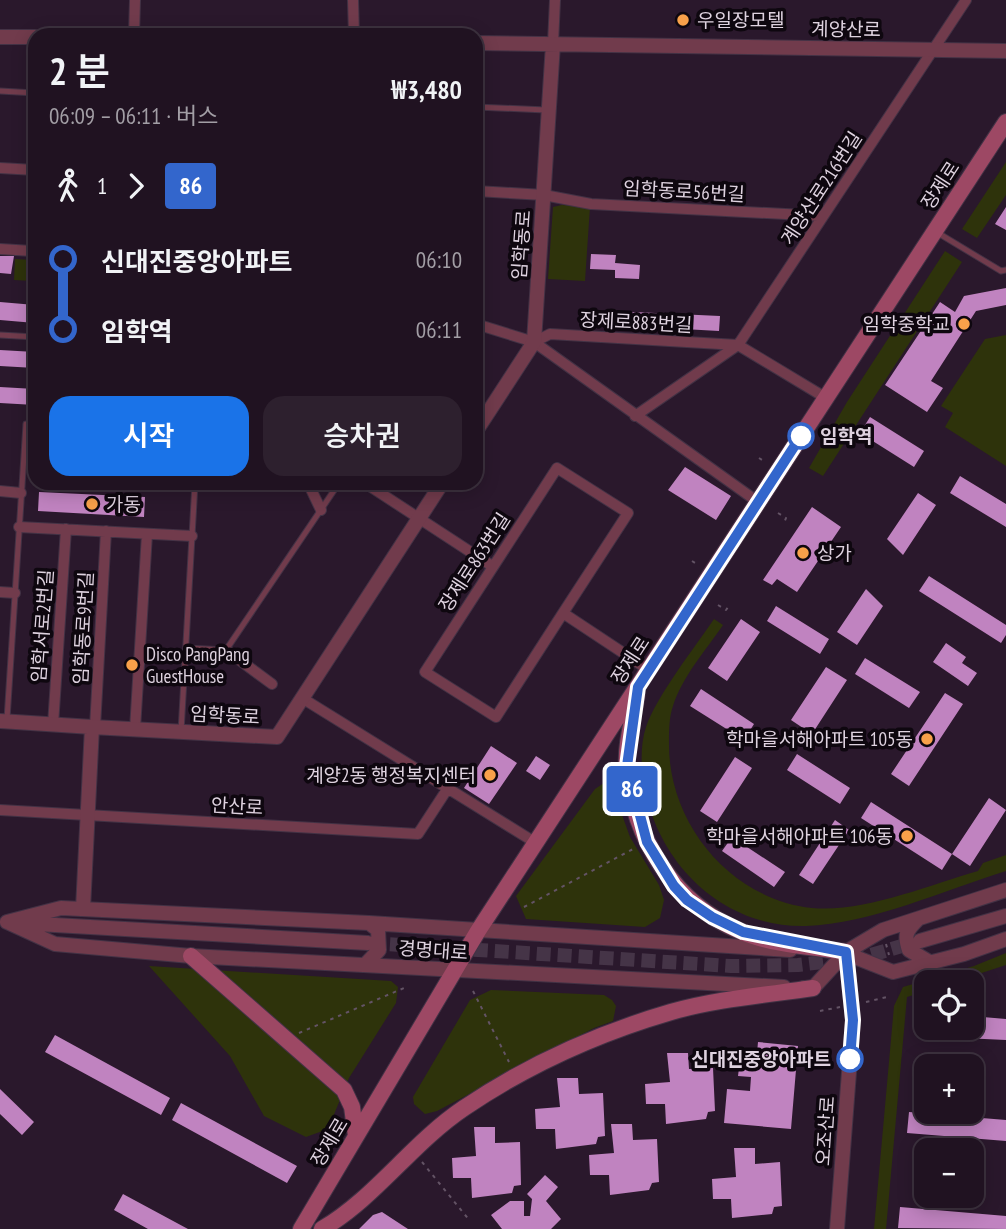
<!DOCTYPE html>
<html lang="ko">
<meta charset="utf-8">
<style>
body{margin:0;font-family:"PT Sans Narrow","Noto Sans KR",sans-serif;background:#2d202e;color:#f1f3f6;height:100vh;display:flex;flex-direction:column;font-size:26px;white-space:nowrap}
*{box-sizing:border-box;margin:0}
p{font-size:23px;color:#a29ea5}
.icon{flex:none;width:38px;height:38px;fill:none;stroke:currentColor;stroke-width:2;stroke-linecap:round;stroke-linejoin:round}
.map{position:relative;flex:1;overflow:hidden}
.sheet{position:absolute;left:28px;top:28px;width:455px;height:462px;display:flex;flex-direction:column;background:#201221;border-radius:21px;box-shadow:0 4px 18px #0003,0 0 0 2px #3d323f}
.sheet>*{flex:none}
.badge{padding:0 14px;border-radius:5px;font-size:24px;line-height:46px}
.controls{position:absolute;left:914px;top:970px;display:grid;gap:14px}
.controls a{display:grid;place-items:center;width:70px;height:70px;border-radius:14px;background:#201221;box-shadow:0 4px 18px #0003,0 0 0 2px #3d323f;font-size:35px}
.map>.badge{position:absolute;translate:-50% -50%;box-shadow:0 0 0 4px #fff}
.legs{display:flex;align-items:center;gap:10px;height:77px;padding:0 21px;font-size:23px}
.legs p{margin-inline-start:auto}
.overview{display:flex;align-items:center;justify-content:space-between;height:119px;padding:0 21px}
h1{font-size:38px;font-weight:600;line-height:52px}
.button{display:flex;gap:14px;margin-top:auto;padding:14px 21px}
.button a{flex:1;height:80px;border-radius:21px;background:#1a73e8;color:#fff;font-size:28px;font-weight:600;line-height:80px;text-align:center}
.button a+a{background:#2d202e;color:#f1f3f6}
ul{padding:0 21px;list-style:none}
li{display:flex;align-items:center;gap:24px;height:70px;font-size:26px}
li i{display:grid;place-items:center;width:10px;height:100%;margin:0 9px;background:currentColor}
li i::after{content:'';width:18px;height:18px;margin:-9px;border:5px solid;border-radius:50%;background:#201221}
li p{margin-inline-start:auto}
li:first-child i{background:linear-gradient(#0000 50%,currentColor 0)}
li:last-child i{background:linear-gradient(currentColor 50%,#0000 0)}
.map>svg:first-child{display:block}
</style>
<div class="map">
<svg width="1006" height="1229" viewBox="0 0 1006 1229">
<rect width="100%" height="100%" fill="#2a182c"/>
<path fill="#2e330b" d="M1006,162V195L977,238L962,229Z
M562,205L590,207L585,281L548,279L553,207Z
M945,251L962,262L823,476L809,468L847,402Z
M15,259L33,260L32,281L14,280Z
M1006,335V466L945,427L953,413L941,406L985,339Z
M714,619L723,625C706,650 682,677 673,706C669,717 669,731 669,743C668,823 730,899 812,908C863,913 929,885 978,871L983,863L1006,855V871C945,890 870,924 806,926C723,928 658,864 644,785C641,767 640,745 646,727C656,697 695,647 714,619Z
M604,783L612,787L630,837L659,885L664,900L660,918L645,927L526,919L516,896L595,789Z
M1006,953V965L954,982H926V991L907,997L886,1229H874L894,1006L903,987L974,966Z
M149,966L391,981L398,987L396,1003L349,1078L328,1129L306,1137L264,1116L230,1056Z
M491,990L604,995L612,1000L616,1006L613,1021L594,1028L437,1111L425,1114L414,1104L413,1097L470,1000Z"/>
<path fill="#c083c0" d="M1006,207V230L995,224Z
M591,254L616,255L615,263L640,265L639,279L615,278V270L590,269Z
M0,256H14L11,274L0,273Z
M1006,288V305L976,311L931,381L943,388L927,412L885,385L940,302L955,312L964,296Z
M0,302L35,305V323L0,320Z
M612,311L720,316L719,331L611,325Z
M0,350L35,352V368L0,366Z
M0,387L35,389V405L0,403Z
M870,417L924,451L914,467L860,433Z
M685,467L731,496L716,520L668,490Z
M960,476L1006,504V527L950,493Z
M39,492L145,497L144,517L38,511Z
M918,493L936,505L903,555L887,539Z
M812,507L841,527L797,592L777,579L772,585L763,580Z
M929,576L1006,625V635L1001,643L919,591Z
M866,589L883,606L857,645L837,632Z
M776,606L829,639L820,654L767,621Z
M741,619L760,632L727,681L708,668Z
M946,643L966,657L962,663L977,673L968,686L933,662Z
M865,658L920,692L909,708L855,674Z
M826,667L847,680L812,734L791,720Z
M701,689L754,724L744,740L690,706Z
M945,693L963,704L909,786L891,774Z
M491,746L517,763L489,804L464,788Z
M797,754L850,788L840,804L787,770Z
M536,756L550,765L540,780L526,771Z
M735,757L752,768L717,822L700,811Z
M989,798L1006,810L970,866L952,854L942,870L861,818L871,802L952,854Z
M835,820L849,830L813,884L799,875Z
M732,837L785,872L774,887L722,851Z
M922,1015L926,1016V1027H971V1016L1006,1019V1040L920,1036Z
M55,1035L170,1098L161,1115L45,1052Z
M758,1042L798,1046L791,1129L724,1123L727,1089L750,1091L751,1077L738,1076L741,1052L757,1053Z
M667,1053H688L689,1069L713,1068L715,1111L708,1112L706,1119L666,1124L665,1104H646L645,1084L670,1082Z
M914,1061L935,1063V1066H926V1087L912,1086Z
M557,1078H578L579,1094L603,1093L605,1136L598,1137L596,1144L556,1149L555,1129H536L535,1109L560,1107Z
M0,1089L34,1122L22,1135L0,1114Z
M181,1103L297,1166L287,1183L172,1120Z
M909,1112L1006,1120V1141L907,1133Z
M611,1124H632L633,1140L657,1139L659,1182L652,1183L649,1190L610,1195L609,1175H590L589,1155L614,1153Z
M474,1127H495V1143L520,1142L521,1185L514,1186L512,1193L472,1198L471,1178H453L452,1158L476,1156Z
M734,1148H755V1164L780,1162L782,1206L774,1207L772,1214L732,1218L731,1199H713L712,1179L736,1177Z
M545,1175L558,1187L546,1201L561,1219L551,1229H502L491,1215L510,1201H524V1216H530L532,1199L527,1194Z
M123,1194L188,1229H148L114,1210Z
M900,1207L1006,1216V1229L898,1228Z
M382,1212L408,1229H359L373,1215Z"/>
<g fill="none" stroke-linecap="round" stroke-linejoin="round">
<path stroke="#453447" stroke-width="14" stroke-dasharray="14 7" stroke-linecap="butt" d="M369,943L731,966L798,965L864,957L919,941"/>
<defs>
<path id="service" d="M0,91L35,93
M476,107L546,110
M938,233L1001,271L1006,270
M0,335L35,337
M186,648L226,650L339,483
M7,719L26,424H35
M181,732L195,483"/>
<path id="minor" d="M353,0L354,35
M134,35L135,0
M553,44L555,0
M0,168L35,170
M476,191L544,195L591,204L823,216
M0,249L32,251L35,199
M476,324L534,342L758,502
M534,342L550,334L738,345L826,398
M635,416L738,345L966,0
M308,483L321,510
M365,483L492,566
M0,491L21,493
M19,527L192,536
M0,592L15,593
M563,613L496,717L425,672L557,468L628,513L563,613L649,670
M226,650L272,684
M302,698L536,843
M53,725L66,529
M95,727L106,531
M135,729L147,534
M0,810L418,834L448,788"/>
<path id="tertiary" d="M0,37H35
M476,43L1006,51
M476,431L534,342L553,44
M0,721L92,727
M83,909L92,727L277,737L442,483
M917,920C906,931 904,935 909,950L931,963
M7,922L55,944L191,956L784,987
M7,922L61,908L369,923L790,950
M20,923L368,943
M920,941L1006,916
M842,952L893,972L964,954L1006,939
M365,965L379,950L378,930L369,923
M804,988H813L846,952L883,930L1006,890
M837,1229L853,1020L846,952"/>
<path id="secondary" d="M637,693C634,716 625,744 627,767C633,839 675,904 740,931C772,945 812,947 846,952
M191,956L344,1090L352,1107L356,1136
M301,1229L478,931L1006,122
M322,1229C375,1198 412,1143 464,1108C526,1066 599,1033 671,1012C716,999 766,995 813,988"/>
</defs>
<use href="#service" stroke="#433245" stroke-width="7"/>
<use href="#minor" stroke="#433245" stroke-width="12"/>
<use href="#tertiary" stroke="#433245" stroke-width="16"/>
<use href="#secondary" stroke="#433245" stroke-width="18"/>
<path stroke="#635365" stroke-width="2" stroke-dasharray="3.5 5" stroke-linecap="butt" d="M759,458L762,460
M778,513L786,518L784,523
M692,561L695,563
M718,605L726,610L729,606
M524,907L635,848
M886,944L889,955
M473,991L509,1062
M866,1002L887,997
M820,1011L840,1007
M299,1033L404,988
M422,1162L470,1221"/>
<use href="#service" stroke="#713b4c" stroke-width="5"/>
<use href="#minor" stroke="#713b4c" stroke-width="10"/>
<use href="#tertiary" stroke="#713b4c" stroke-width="14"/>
<use href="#secondary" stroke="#9d4864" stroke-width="16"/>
</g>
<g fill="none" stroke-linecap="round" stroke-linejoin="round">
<defs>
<path id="line-1" d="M801,436L638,687L627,766L647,842L674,886L687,900L712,917L743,932L846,952L853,1020L850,1059"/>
</defs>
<use href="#line-1" stroke="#fff" stroke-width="16"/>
<use href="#line-1" stroke="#36c" stroke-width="10"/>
</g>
<g fill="#f8a14a" stroke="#0e070f" stroke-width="2.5">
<circle cx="683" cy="20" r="7"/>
<circle cx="964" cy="324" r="7"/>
<circle cx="92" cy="504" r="7"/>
<circle cx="803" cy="553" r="7"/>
<circle cx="132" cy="665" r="7"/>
<circle cx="927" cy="739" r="7"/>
<circle cx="490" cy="775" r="7"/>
<circle cx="907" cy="836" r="7"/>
</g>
<g fill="#fff" stroke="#36c" stroke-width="3.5">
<circle cx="801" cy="436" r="12"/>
<circle cx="850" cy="1059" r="12"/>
</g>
<g text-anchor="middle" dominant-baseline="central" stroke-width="7" stroke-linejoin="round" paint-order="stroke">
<g font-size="19" fill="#ded2df" stroke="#0e070f" text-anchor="start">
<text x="697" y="20">우일장모텔</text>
<text x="950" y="324" text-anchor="end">임학중학교</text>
<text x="106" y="504">가동</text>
<text x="817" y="553">상가</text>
<text x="146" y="654">Disco PangPang<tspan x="146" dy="22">GuestHouse</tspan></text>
<text x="913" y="739" text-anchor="end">학마을서해아파트 105동</text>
<text x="476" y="775" text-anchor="end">계양2동 행정복지센터</text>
<text x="893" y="836" text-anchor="end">학마을서해아파트 106동</text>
</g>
<g font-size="19" fill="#ded2df" stroke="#0e070f">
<text transform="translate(846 29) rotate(1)">계양산로</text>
<text transform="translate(940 185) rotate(-57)">장제로</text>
<text transform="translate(821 188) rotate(-57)">계양산로216번길</text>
<text transform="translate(684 191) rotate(3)">임학동로56번길</text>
<text transform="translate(521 245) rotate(-86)">임학동로</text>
<text transform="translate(636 322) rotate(3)">장제로883번길</text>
<text transform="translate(474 562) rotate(-57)">장제로863번길</text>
<text transform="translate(42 626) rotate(-86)">임학서로2번길</text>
<text transform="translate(83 628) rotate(-87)">임학동로9번길</text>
<text transform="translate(630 660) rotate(-57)">장제로</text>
<text transform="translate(225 715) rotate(3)">임학동로</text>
<text transform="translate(237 806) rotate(3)">안산로</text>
<text transform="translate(433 950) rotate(4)">경명대로</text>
<text transform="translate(825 1131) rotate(-86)">오조산로</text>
<text transform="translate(329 1142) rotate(-59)">장제로</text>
</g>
<g font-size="19" font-weight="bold" fill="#ded2df" stroke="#0e070f" text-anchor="start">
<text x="820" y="436">임학역</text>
<text x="831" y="1059" text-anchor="end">신대진중앙아파트</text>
</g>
</g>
</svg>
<div class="controls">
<a><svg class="icon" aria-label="locate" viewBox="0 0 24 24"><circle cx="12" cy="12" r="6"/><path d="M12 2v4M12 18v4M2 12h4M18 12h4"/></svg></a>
<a>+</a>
<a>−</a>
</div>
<b class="badge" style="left:632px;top:789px;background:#36c;color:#fff">86</b>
<section class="sheet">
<div class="overview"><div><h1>2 분</h1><p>06:09 – 06:11 · 버스</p></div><b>₩3,480</b></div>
<div class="legs"><svg class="icon" aria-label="walk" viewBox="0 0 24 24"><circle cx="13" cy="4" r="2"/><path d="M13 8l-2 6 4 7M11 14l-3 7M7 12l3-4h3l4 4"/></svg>1<svg class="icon" aria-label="forward" viewBox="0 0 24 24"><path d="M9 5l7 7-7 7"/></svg><b class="badge" style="background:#36c;color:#fff">86</b></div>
<ul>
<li><i style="color:#36c"></i><b>신대진중앙아파트</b><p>06:10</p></li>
<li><i style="color:#36c"></i><b>임학역</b><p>06:11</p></li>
</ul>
<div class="button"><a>시작</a><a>승차권</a></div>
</section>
</div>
